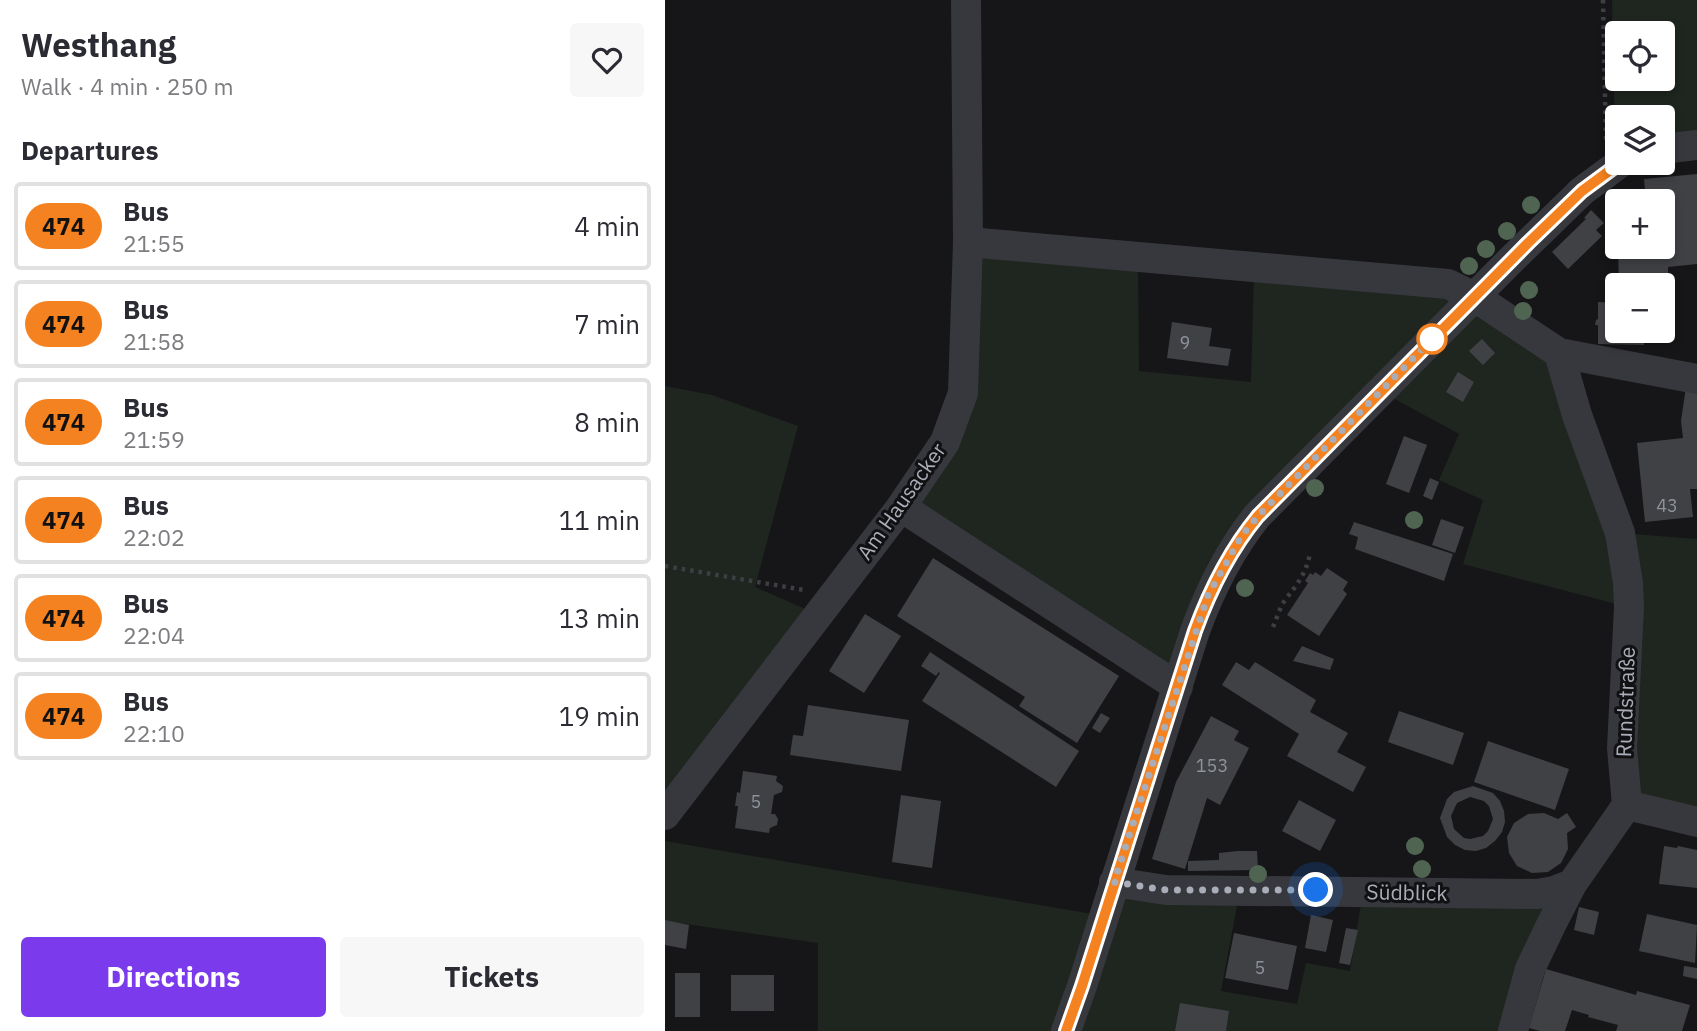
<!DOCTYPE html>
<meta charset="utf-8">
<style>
body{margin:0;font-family:"IBM Plex Sans",sans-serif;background:#f7f7f7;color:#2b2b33;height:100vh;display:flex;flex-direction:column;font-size:26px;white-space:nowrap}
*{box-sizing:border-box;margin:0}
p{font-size:23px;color:#7c7c81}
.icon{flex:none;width:38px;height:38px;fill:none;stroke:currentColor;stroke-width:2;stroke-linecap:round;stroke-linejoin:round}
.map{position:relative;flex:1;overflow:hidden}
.panel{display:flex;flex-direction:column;background:#fff;width:665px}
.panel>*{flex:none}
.badge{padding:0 14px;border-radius:23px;font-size:24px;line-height:46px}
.tools{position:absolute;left:940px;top:21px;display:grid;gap:14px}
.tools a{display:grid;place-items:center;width:70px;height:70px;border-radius:7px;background:#fff;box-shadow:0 4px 10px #0003;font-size:35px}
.you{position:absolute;width:35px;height:35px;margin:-18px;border:5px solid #fff;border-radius:50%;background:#1a73e8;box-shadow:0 0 0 10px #1a73e833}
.map>.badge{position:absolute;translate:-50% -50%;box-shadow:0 0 0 4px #fff}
h2{padding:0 21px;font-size:26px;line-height:63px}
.round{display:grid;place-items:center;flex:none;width:74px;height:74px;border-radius:7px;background:#f7f7f7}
.overview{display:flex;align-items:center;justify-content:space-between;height:119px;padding:0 21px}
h1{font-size:33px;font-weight:800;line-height:52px}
.action{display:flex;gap:14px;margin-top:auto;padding:14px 21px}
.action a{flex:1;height:80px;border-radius:7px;background:#7c3aed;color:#fff;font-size:28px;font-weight:800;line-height:80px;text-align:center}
.action a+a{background:#f7f7f7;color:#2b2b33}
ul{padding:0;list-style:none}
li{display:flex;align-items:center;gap:21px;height:88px;margin:0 14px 10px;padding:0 7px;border:4px solid #e1e1e2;border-radius:7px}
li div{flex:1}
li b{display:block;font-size:26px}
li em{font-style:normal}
li .badge{min-width:77px;font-weight:700;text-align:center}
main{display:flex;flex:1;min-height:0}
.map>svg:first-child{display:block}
</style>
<main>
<section class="panel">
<div class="overview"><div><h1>Westhang</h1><p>Walk · 4 min · 250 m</p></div><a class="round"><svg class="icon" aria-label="heart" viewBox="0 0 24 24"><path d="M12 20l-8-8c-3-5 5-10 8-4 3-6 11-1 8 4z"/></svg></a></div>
<h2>Departures</h2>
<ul>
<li><span class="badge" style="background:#f58220;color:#111">474</span><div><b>Bus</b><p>21:55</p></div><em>4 min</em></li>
<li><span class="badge" style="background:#f58220;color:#111">474</span><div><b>Bus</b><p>21:58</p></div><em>7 min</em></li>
<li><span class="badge" style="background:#f58220;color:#111">474</span><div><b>Bus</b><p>21:59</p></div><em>8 min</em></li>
<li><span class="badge" style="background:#f58220;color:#111">474</span><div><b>Bus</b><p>22:02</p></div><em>11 min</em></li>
<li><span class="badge" style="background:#f58220;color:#111">474</span><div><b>Bus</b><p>22:04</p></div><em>13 min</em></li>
<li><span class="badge" style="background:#f58220;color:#111">474</span><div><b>Bus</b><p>22:10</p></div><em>19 min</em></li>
</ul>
<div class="action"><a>Directions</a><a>Tickets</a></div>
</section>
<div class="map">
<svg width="1032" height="1031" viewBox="0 0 1032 1031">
<rect width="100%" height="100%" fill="#161618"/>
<path fill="#1e261f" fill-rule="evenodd" d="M947,0H1032V131L998,135V117H952V140H950ZM952,33H998V79H952Z
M303,242L473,258L474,371L586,382L589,273L783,284L894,353L955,533L1032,539V821L962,805L963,607L798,564L818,500L774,480L794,434L715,391L577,535L512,687L236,507L280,442Z
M0,386L47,395L133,426L90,587L152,614L0,815Z
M0,841L439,916L449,882L575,890L556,991L632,1004L641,963L685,971L698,892L889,891L848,1031H153V943L0,921Z"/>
<path fill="#404145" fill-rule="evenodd" d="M1032,174V264L1003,267V306H998V285H954L953,247H998V240H1003L1000,203L981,201L979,179Z
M926,210L939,223L931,230L937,236L903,269L887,252L921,219L919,218Z
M933,302L952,303V331H979V345L933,344V325H930L931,320L933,319Z
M507,322L547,328L544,346L566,349L563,366L502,358Z
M817,339L830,353L818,365L804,351Z
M793,372L809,382L798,402L781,392Z
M1021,387L1032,389V489H1025L1028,517L980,522L972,443L1018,438L1016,421Z
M739,436L762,445L744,493L721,484Z
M765,478L774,482L767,500L758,496Z
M776,519L799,527L790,553L767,545Z
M689,522L788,554L779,581L690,549L693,537L684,534Z
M268,558L454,676L412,743L354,706L360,697L232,616Z
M662,568L683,582L678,590L682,594L654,636L622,615L643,583L640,581L645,573L648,575L650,572L656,576Z
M200,614L236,636L199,693L164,671Z
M637,646L669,659L665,670L628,661Z
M265,652L414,751L391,787L257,701L275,673L274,672L271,676L256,666Z
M571,662L584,670L590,662L651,700L645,712L683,733L672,752L701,767L688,792L622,756L634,734L557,685Z
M143,705L244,720L236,771L125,755L128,735L138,736Z
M734,711L799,733L788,765L723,742Z
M436,713L445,718L435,733L427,728Z
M546,716L574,731L569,740L584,748L555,805L542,798L520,869L487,859L511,782Z
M823,741L904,769L890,810L809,782Z
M78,771L112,776L111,781L118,786L117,792L109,795L106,814H110L113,819L112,825L105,828L104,833L70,828L73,806H70L72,792L75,793Z
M808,786L828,793L835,801L839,811L840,822L837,832L830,841L821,848L811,851L800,850L790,845L782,837L775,818L782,799L789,792ZM805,797L819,801L824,806L828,819L823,831L818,836L805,839L799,838L789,829L786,816L792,803Z
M236,795L276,801L267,868L227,862Z
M634,800L671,820L655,851L617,831Z
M879,813L893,819L902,813L911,827L902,833L903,849L896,863L883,872L867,873L852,866L844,853L842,837L849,823L863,814Z
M999,846L1012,848L1013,846L1032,850V888L994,884Z
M573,851H592L593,870L523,871V861L554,860V853Z
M914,907L934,912L929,935L909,930Z
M982,914L1032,925L1030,963L974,951Z
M646,915L668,920L661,952L640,948Z
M0,920L24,925L21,949L0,945Z
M681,928L693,930L685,965L674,963Z
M569,933L632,946L623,990L560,978Z
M1019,966L1032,968V979L1018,976Z
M881,969L971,995L972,991L1025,1005L1017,1031H951L953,1025L923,1017L924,1015L907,1010L900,1031H875L864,1028Z
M10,973H35V1017H10Z
M66,975H109V1011H66Z
M515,1003L564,1011L561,1031H510Z"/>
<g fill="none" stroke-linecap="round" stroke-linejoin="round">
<path stroke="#3d3f44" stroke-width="4.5" stroke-dasharray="3.5 5" stroke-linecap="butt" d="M938,0L941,142
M0,566L139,590
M608,627C612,618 615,607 620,600C632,585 642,572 645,553"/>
<path stroke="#37383d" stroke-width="30" d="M998,149L1032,145
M303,242L783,284L810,297L894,353L1032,379
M236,507L513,687
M962,805L1032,822
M0,815L236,507L280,442L298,393L303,242L301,0
M449,882L501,890L872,894L889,891L907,884
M401,1031L417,986L530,631C545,590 565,550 592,516L845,261L917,191L955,163
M848,1031L865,969L886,925L907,884L962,805L957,748L964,607L963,583L955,533L912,415L894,353"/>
</g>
<g fill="#506452">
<circle cx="866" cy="205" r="9"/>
<circle cx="842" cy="231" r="9"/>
<circle cx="821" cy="249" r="9"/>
<circle cx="804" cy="266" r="9"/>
<circle cx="864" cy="290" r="9"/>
<circle cx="858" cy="311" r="9"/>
<circle cx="650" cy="488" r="9"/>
<circle cx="749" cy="520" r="9"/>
<circle cx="580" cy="588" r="9"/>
<circle cx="750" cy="846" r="9"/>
<circle cx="757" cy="869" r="9"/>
<circle cx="593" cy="874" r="9"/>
</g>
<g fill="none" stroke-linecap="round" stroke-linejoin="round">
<defs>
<path id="line" d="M401,1031L417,986L530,631C545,590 565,550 593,516L863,243L917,191L955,163"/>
</defs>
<use href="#line" stroke="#fff" stroke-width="16"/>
<use href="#line" stroke="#f58220" stroke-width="10"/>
<path stroke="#a8adb8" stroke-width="7" stroke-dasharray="0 12.6" d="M651,890H501L449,882L543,595L577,535L593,516L767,339"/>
</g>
<circle fill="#fff" stroke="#f58220" stroke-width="3.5" cx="767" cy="339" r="14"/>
<g text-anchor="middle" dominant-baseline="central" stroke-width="6" stroke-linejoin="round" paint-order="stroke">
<g font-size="18" fill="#8e929b">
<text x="520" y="342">9</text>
<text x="1002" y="505">43</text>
<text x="547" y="765">153</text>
<text x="91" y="801">5</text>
<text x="595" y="967">5</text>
</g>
<g font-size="21" fill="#a8adb8" stroke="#111113">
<text transform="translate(236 501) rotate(-55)">Am Hausacker</text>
<text transform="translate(960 702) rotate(-88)">Rundstraße</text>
<text transform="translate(742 892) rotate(1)">Südblick</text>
</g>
</g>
</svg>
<div class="tools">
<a><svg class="icon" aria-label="locate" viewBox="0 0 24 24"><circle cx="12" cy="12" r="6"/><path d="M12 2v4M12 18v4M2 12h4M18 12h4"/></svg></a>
<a><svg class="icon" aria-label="layers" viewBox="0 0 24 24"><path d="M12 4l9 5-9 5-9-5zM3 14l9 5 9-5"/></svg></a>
<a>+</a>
<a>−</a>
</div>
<div class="you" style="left:651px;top:890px"></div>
</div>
</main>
